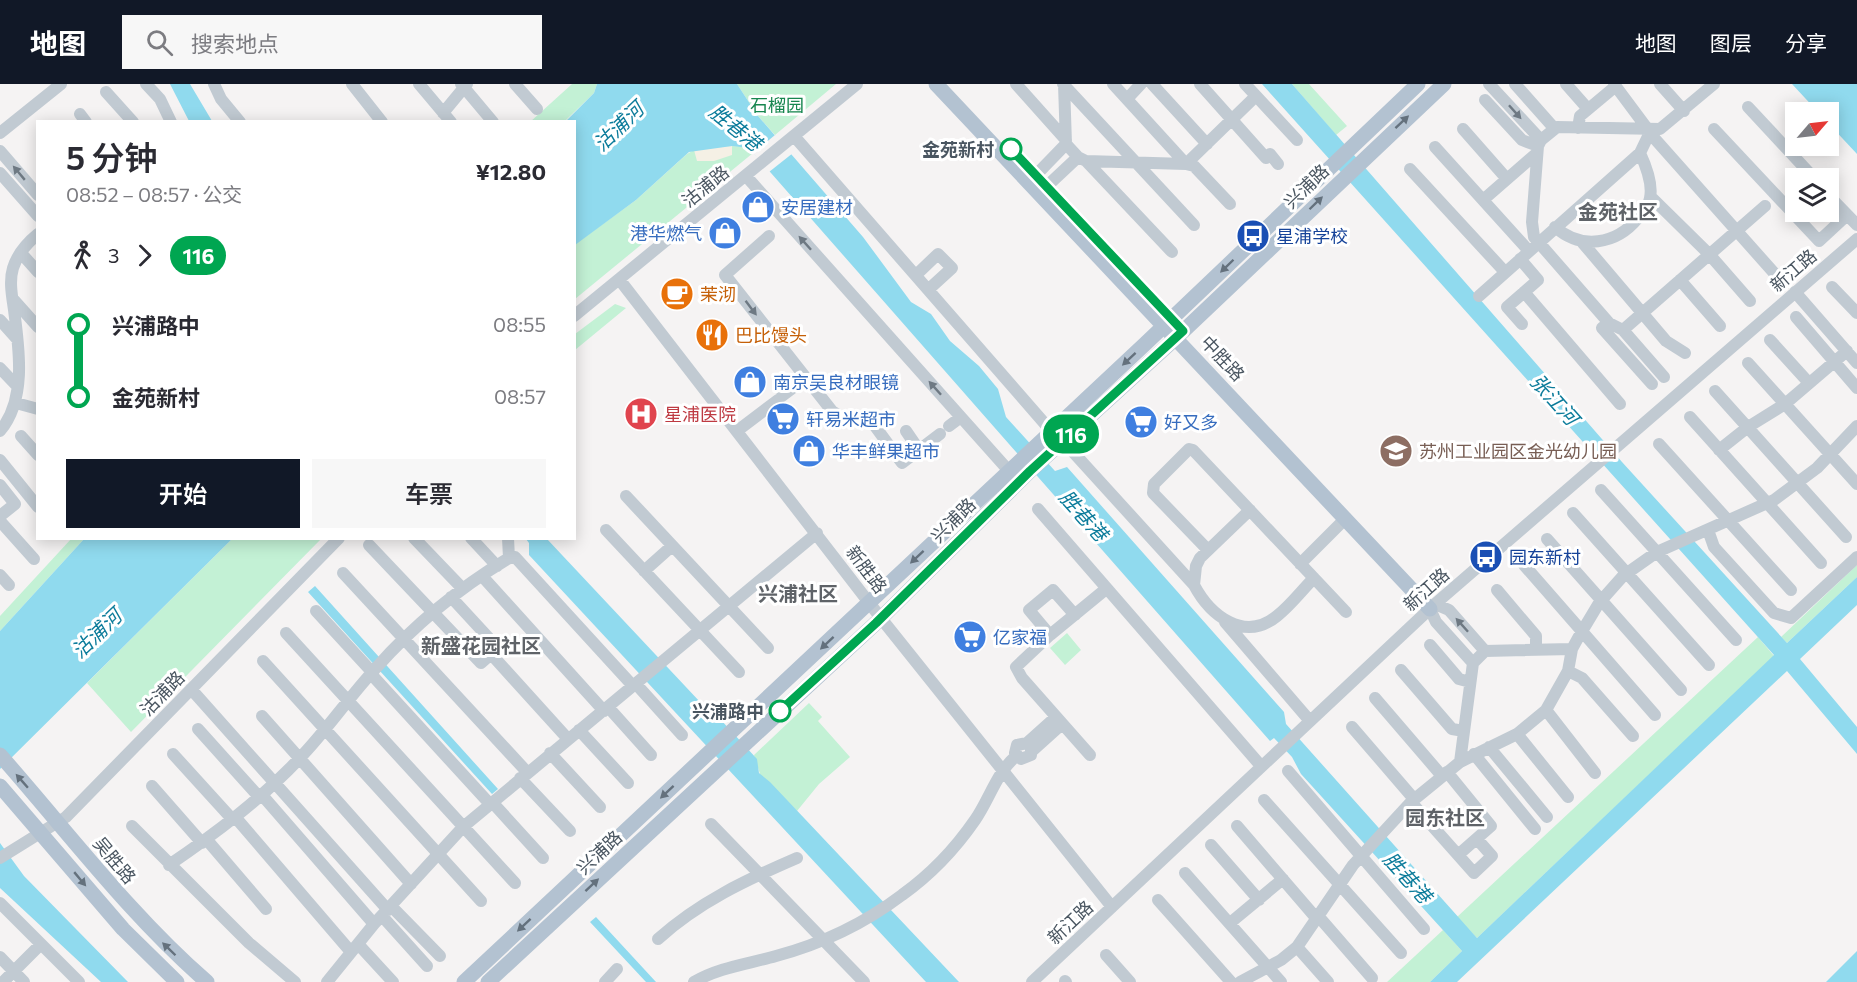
<!DOCTYPE html>
<html lang="zh">
<meta charset="utf-8">
<style>
body{margin:0;font-family:Commissioner,"Noto Sans SC",sans-serif;background:#f7f7f7;color:#2b2b33;height:100vh;display:flex;flex-direction:column;font-size:22px;white-space:nowrap}
*{box-sizing:border-box;margin:0}
p{font-size:20px;color:#7c7c81}
.icon{flex:none;width:33px;height:33px;fill:none;stroke:currentColor;stroke-width:2;stroke-linecap:round;stroke-linejoin:round}
.map{position:relative;flex:1;overflow:hidden}
.details{position:absolute;left:36px;top:36px;width:540px;height:420px;display:flex;flex-direction:column;background:#fff;border-radius:0px;box-shadow:0 3px 15px #0003}
.details>*{flex:none}
.badge{padding:0 12px;border-radius:20px;font-size:21px;line-height:39px}
.needle{width:39px;rotate:62deg}
.fabs{position:absolute;left:1785px;top:18px;display:grid;gap:12px}
.fabs a{display:grid;place-items:center;width:54px;height:54px;border-radius:0px;background:#fff;box-shadow:0 3px 15px #0003;font-size:30px}
.map>.badge{position:absolute;translate:-50% -50%;box-shadow:0 0 0 3px #fff}
.legs{display:flex;align-items:center;gap:9px;height:66px;padding:0 30px;font-size:20px}
.legs p{margin-inline-start:auto}
.overview{display:flex;align-items:center;justify-content:space-between;height:102px;padding:0 30px}
h1{font-size:33px;font-weight:600;line-height:45px}
.button{display:flex;gap:12px;margin-top:auto;padding:12px 30px}
.button a{flex:1;height:69px;border-radius:0px;background:#111827;color:#fff;font-size:24px;font-weight:600;line-height:69px;text-align:center}
.button a+a{background:#f7f7f7;color:#2b2b33}
ul{padding:0 30px;list-style:none}
li{display:flex;align-items:center;gap:21px;height:72px;font-size:22px}
li i{display:grid;place-items:center;width:9px;height:100%;margin:0 8px;background:currentColor}
li i::after{content:'';width:15px;height:15px;margin:-8px;border:4px solid;border-radius:50%;background:#fff}
li p{margin-inline-start:auto}
li:first-child i{background:linear-gradient(#0000 50%,currentColor 0)}
li:last-child i{background:linear-gradient(currentColor 50%,#0000 0)}
header{display:flex;align-items:center;gap:36px;box-sizing:border-box;height:84px;padding:0 30px;background:#111827;color:#fff}
header strong{font-size:28px}
nav{display:flex;gap:33px;margin-inline-start:auto;font-size:21px}
.search{width:420px;height:54px;background:#f7f7f7;display:flex;align-items:center;gap:15px;box-sizing:border-box;padding:0 21px;border-radius:0px;color:#7c7c81;font-size:22px}
.map>svg:first-child{display:block}
</style>
<header>
<strong>地图</strong>
<div class="search"><svg class="icon" aria-label="search" viewBox="0 0 24 24"><circle cx="10" cy="10" r="6"/><path d="M15 15l6 6"/></svg>搜索地点</div>
<nav><a>地图</a><a>图层</a><a>分享</a></nav>
</header>
<div class="map">
<svg width="1857" height="898" viewBox="0 0 1857 898">
<rect width="100%" height="100%" fill="#f5f3f3"/>
<path fill="#c3f1d5" d="M572,0H597L594,9L565,37L530,38Z
M737,0H836L775,51L758,32Z
M1292,0H1309L1347,42L1336,51Z
M732,62L748,63L753,69L575,215L574,161L636,116L687,70L694,66Z
M615,220L626,224L575,266V250Z
M71,455H84L0,547V532Z
M232,455H321L131,648L87,599Z
M1857,481V493L1787,559L1781,553Z
M1067,549L1081,566L1065,581L1050,564Z
M1758,553L1774,572L1477,854L1457,833Z
M809,619L822,633L818,637L850,673L819,700L797,727L761,693L754,671Z
M1443,846L1462,867L1430,898H1387Z"/>
<path fill="#f5f0e5" d="M732,62V71L714,77H697L694,66Z"/>
<path fill="#90daee" d="M170,0H190L212,37H189Z
M597,0H737L758,32L863,153L911,218L931,230L950,257L979,282L998,305L1006,333L1055,387L1067,383L1284,628L1286,640L1477,854L1774,571L1262,0H1292L1622,378L1787,559L1857,493V521L1800,575L1857,643V670L1787,587L1457,898H1430L1462,867L1301,690L1292,673L1274,654L1270,657L749,64L732,62L689,68L636,116L575,161L574,38H565L594,9Z
M1792,0H1857V70L1829,40L1828,28H1818Z
M84,455H232L0,685V547Z
M526,455H547L716,635L721,636L757,675L759,689L770,698L959,898H926L529,471V459Z
M315,502L498,705L492,710L308,508Z
M0,759L24,792L128,898H101L0,804Z
M596,833L656,898H646L590,838Z
M1857,867V898H1826Z"/>
<path fill="#f5f3f3" d="M775,51L793,69L769,88L753,69Z"/>
<g fill="none" stroke-linecap="round" stroke-linejoin="round">
<path stroke="#c1cad2" stroke-width="12" d="M146,0L160,15L171,38
M214,0L221,15L240,38
M352,0L382,38
M419,0L451,38
M461,0L493,38
M515,0L537,25
M1016,0L1066,56
M1063,0L1194,141
M1064,0L1066,60L1078,73L1086,77L1186,80L1256,12
M1113,0L1186,80L1194,82L1230,120
M1152,0L1207,60
M1200,0L1266,74L1270,70L1278,80
M1245,0L1297,56
M1489,0L1541,56
M1515,0L1554,44
M1566,0L1588,25
M1614,0L1655,55L1775,190
M1660,0L1684,27
M106,8L133,38
M1127,15L1141,0
M1485,16L1522,56L1538,62
M1748,23L1814,94
M443,29L467,0
M80,30L86,38
M1578,44L1580,32L1616,2
M1463,45L1507,95
M1714,45L1819,157L1847,131
M0,49L61,0
M794,52L1052,348
M1066,60L1035,92L1034,103H1046L1078,73
M1435,63L1529,167
M0,67L38,111
M1086,77L1172,168
M1410,85L1505,188
M0,89L38,132
M746,92L1009,387
M1828,111L1857,141
M1651,113L1709,170L1750,217
M1483,116L1537,69
M1555,143C1581,166 1616,161 1638,134C1643,128 1649,122 1650,114C1653,100 1646,82 1640,69
M769,152L725,191L832,327L840,332L869,334L902,379L940,350
M1582,158L1666,257L1685,269
M21,169L38,188
M1520,175L1538,196L1507,223L1522,240
M916,191L938,170L952,184L929,205
M619,195L884,538L1112,823
M1680,196L1720,242
M1832,203L1857,229
M1524,208L1620,320
M1795,208L1857,279
M1479,212L1640,69L1651,46
M13,215L38,243
M574,232L857,0
M1796,233L1857,304
M0,236L17,255
M1609,239L1602,244L1652,300
M1623,246L1765,122
M1770,256L1809,299
M1748,279L1857,400
M0,284L17,302
M1664,293L1623,246L1609,239L1534,153L1532,138L1538,62L1541,56L1557,43L1660,45L1714,0
M1715,307L1846,453
M782,312L806,294
M16,319L38,325
M1690,333L1821,479
M949,342L961,333
M0,347C27,315 19,264 14,226C12,212 9,197 13,184C17,171 27,159 38,150
M737,347L778,316
M906,347L919,366
M21,352L38,371
M1063,357L1194,501
M1659,360L1791,506
M1719,366L1748,343L1785,320L1847,267
M0,376L38,423
M0,401L15,420L0,432
M1601,406L1736,556
M626,412L768,564
M1038,425L1261,682
M1250,426L1200,474L1196,482L1194,501C1210,531 1244,559 1277,532C1291,521 1302,506 1314,494
M1573,429L1709,581
M0,437L34,475
M606,446L739,588
M1708,446L1714,463L1774,529L1791,534L1857,473
M414,454L462,504
M471,454L497,482
M508,454L509,474
M1547,455L1681,606
M369,461L481,579L498,564L451,513
M1208,466L1153,409L1154,400L1189,365L1193,366L1346,528
M1300,480L1346,434
M1524,481L1655,631
M644,487L672,462
M343,489L527,688
M0,491L9,501
M482,492L604,627
M1497,506L1536,552V566
M1435,520L1449,526L1485,567
M1430,525L1436,538L1473,579
M316,527L372,588
M1225,538L1310,637
M286,549L515,799
M1050,551L1029,526L1053,506L1075,531
M1430,561L1459,595L1470,598
M491,570L568,655
M263,577L481,817
M1401,586L1452,645L1464,647
M1568,587L1582,594L1633,652
M371,590L489,719
M636,600L682,651
M191,605L388,826
M1375,614L1442,692
M608,623L651,671
M1546,626L1595,689
M262,632L411,800
M1352,643L1414,715
M198,645L260,714
M579,646L628,699
M1517,650L1568,713
M1027,659L1031,664V671L1021,675L1015,669L1017,661L1027,659L1056,633
M1489,663L1547,733
M1032,667L1062,640
M550,669L600,723
M173,670L233,736
M1474,670L1535,745
M1090,671L1022,594L1016,583L1050,551L1106,505
M1460,678L1473,579L1485,567L1572,565
M1288,687L1424,845
M1447,688L1491,742L1458,771
M520,694L570,747
M152,702L202,759
M262,711L374,840
M1264,716L1401,869
M492,718L543,774
M1411,718L1474,789L1492,772L1477,755
M236,734L351,868
M711,740L864,898
M132,742L249,859L295,898
M1237,742L1317,835
M207,756L266,825
M1211,761L1259,816
M0,774L66,733L339,454
M169,781C216,749 260,716 299,675C327,646 349,613 376,584C415,540 459,504 509,474L515,473L633,602
M1185,789L1281,898
M1158,816L1231,898
M0,819L79,898
M391,822L440,872
M382,832L427,882
M1319,833L1372,894
M1230,839L1283,795
M658,855C699,818 746,796 797,774
M358,860L393,898
M1297,863L1328,898
M1106,871L1130,898
M0,873L24,898
M1065,897L1066,898
M3,898L41,860
M327,898L374,840L463,743L817,449
M605,898L617,885
M694,898C720,883 748,880 776,872C821,860 865,839 902,811C930,791 955,765 975,736C989,716 997,688 1016,672
M1032,898L1435,520L1857,155
M1240,898L1281,876L1297,863L1353,781L1411,718L1460,678L1517,650L1546,626L1568,587L1572,565L1578,554L1599,519L1623,492L1657,468L1774,416L1817,384L1857,342"/>
<path stroke="#b3c2d1" stroke-width="15" d="M936,0L1430,525
M0,671C68,748 129,830 207,898
M0,702L123,845L177,898
M464,898L1145,260L1418,0
M488,898L876,539L1030,387L1177,253L1444,0"/>
</g>
<defs><path id="oneway-solid" d="M-6-.8H1V-3.2L6.5 0L1 3.2V.8H-6Z" transform="scale(1.5)"/></defs>
<g fill="#6e7983">
<use href="#oneway-solid" transform="translate(1515 28) rotate(48)"/>
<use href="#oneway-solid" transform="translate(19 89) rotate(-130)"/>
<use href="#oneway-solid" transform="translate(805 159) rotate(-132)"/>
<use href="#oneway-solid" transform="translate(751 224) rotate(53)"/>
<use href="#oneway-solid" transform="translate(935 304) rotate(-132)"/>
<use href="#oneway-solid" transform="translate(1462 541) rotate(-132)"/>
</g>
<g fill="#64717d">
<use href="#oneway-solid" transform="translate(1402 38) rotate(-43)"/>
<use href="#oneway-solid" transform="translate(1316 119) rotate(-44)"/>
<use href="#oneway-solid" transform="translate(1227 182) rotate(136)"/>
<use href="#oneway-solid" transform="translate(1129 275) rotate(137)"/>
<use href="#oneway-solid" transform="translate(917 473) rotate(137)"/>
<use href="#oneway-solid" transform="translate(827 559) rotate(137)"/>
<use href="#oneway-solid" transform="translate(22 697) rotate(-131)"/>
<use href="#oneway-solid" transform="translate(667 708) rotate(137)"/>
<use href="#oneway-solid" transform="translate(80 795) rotate(50)"/>
<use href="#oneway-solid" transform="translate(592 801) rotate(-43)"/>
<use href="#oneway-solid" transform="translate(524 841) rotate(137)"/>
<use href="#oneway-solid" transform="translate(169 865) rotate(-136)"/>
</g>
<g fill="none" stroke-linecap="round" stroke-linejoin="round">
<defs>
<path id="line-1" d="M780,627L876,539L1030,387L1183,247L1011,65"/>
</defs>
<use href="#line-1" stroke="#fff" stroke-width="14"/>
<use href="#line-1" stroke="#00a651" stroke-width="9"/>
</g>
<defs>
<symbol id="shop-disc" viewBox="-11 -11 22 22"><circle r="9.5" fill="#3f7fe0" stroke="#fff"/><path d="M-5-2.5h2.3a2.7 3.5 0 0 1 5.4 0H5L5.5 6h-11ZM-1.5-2.5h3a1.5 2.3 0 0 0-3 0Z" fill="#fff"/></symbol>
<symbol id="bus-disc" viewBox="-11 -11 22 22"><circle r="9.5" fill="#1a4fb4" stroke="#fff"/><path d="M-5-6H5V4H4V6H2V4H-2V6H-4V4H-5ZM-3.5-4V0h7V-4ZM-3.5 1.2v1.5H-2V1.2ZM2 1.2v1.5H3.5V1.2Z" fill="#fff"/></symbol>
<symbol id="cafe-disc" viewBox="-11 -11 22 22"><circle r="9.5" fill="#e8710a" stroke="#fff"/><path d="M-5.5-4.5H6V0H3Q3 3.5 0 3.5H-2.5Q-5.5 3.5-5.5 0ZM3-3.2v2h1.7v-2ZM-6 4.5H4V6H-6Z" fill="#fff"/></symbol>
<symbol id="restaurant-disc" viewBox="-11 -11 22 22"><circle r="9.5" fill="#e8710a" stroke="#fff"/><path d="M-5-6h1v4h1v-4h1v4h1v-4h1v5L-1.5 .5V6h-2V.5L-5-1ZM5-6V6H3V1.5H1.5Q1.5-4 5-6Z" fill="#fff"/></symbol>
<symbol id="hospital-disc" viewBox="-11 -11 22 22"><circle r="9.5" fill="#e0444e" stroke="#fff"/><path d="M-5-5h3v3.5h4V-5h3V5h-3V1.5h-4V5h-3Z" fill="#fff"/></symbol>
<symbol id="supermarket-disc" viewBox="-11 -11 22 22"><circle r="9.5" fill="#3f7fe0" stroke="#fff"/><path d="M-6-5.5h2.5l.6 2H6L4.5 2H-2.5L-4.4-4H-6ZM-1.5 3.2a1.3 1.3 0 1 0 .1 0ZM3 3.2a1.3 1.3 0 1 0 .1 0Z" fill="#fff"/></symbol>
<symbol id="school-disc" viewBox="-11 -11 22 22"><circle r="9.5" fill="#8d6e63" stroke="#fff"/><path d="M0-5L7-2L0 1L-7-2ZM-4 1L0 2.5L4 1V4Q0 6-4 4Z" fill="#fff"/></symbol>
</defs>
<g fill-rule="evenodd">
<use href="#shop-disc" x="739" y="104" width="38" height="38"/>
<use href="#shop-disc" x="706" y="130" width="38" height="38"/>
<use href="#bus-disc" x="1234" y="133" width="38" height="38"/>
<use href="#cafe-disc" x="658" y="191" width="38" height="38"/>
<use href="#restaurant-disc" x="693" y="232" width="38" height="38"/>
<use href="#shop-disc" x="731" y="279" width="38" height="38"/>
<use href="#hospital-disc" x="622" y="311" width="38" height="38"/>
<use href="#supermarket-disc" x="764" y="316" width="38" height="38"/>
<use href="#supermarket-disc" x="1122" y="319" width="38" height="38"/>
<use href="#shop-disc" x="790" y="348" width="38" height="38"/>
<use href="#school-disc" x="1377" y="348" width="38" height="38"/>
<use href="#bus-disc" x="1467" y="454" width="38" height="38"/>
<use href="#supermarket-disc" x="951" y="534" width="38" height="38"/>
</g>
<g fill="#fff" stroke="#00a651" stroke-width="3">
<circle cx="1011" cy="65" r="10"/>
<circle cx="780" cy="627" r="10"/>
</g>
<g text-anchor="middle" dominant-baseline="central" stroke-width="6" stroke-linejoin="round" paint-order="stroke">
<g font-size="18" fill="#17864f" stroke="#fff">
<text x="777" y="21">石榴园</text>
</g>
<g font-size="18" font-weight="bold" fill="#4a5661" stroke="#fff" text-anchor="end">
<text x="994" y="65">金苑新村</text>
<text x="764" y="627">兴浦路中</text>
</g>
<g font-size="18" fill="#4a5661" stroke="#fff">
<text transform="translate(705 102) rotate(-39)">沽浦路</text>
<text transform="translate(1306 102) rotate(-44)">兴浦路</text>
<text transform="translate(1793 186) rotate(-41)">新江路</text>
<text transform="translate(1223 274) rotate(47)">中胜路</text>
<text transform="translate(953 436) rotate(-45)">兴浦路</text>
<text transform="translate(867 485) rotate(53)">新胜路</text>
<text transform="translate(1426 505) rotate(-42)">新江路</text>
<text transform="translate(162 609) rotate(-46)">沽浦路</text>
<text transform="translate(599 768) rotate(-43)">兴浦路</text>
<text transform="translate(115 776) rotate(50)">吴胜路</text>
<text transform="translate(1070 838) rotate(-43)">新江路</text>
</g>
<g font-size="18" fill="#366cbe" stroke="#fff" text-anchor="start">
<text x="781" y="123">安居建材</text>
<text x="702" y="149" text-anchor="end">港华燃气</text>
<text x="773" y="298">南京吴良材眼镜</text>
<text x="806" y="335">轩易米超市</text>
<text x="1164" y="338">好又多</text>
<text x="832" y="367">华丰鲜果超市</text>
<text x="993" y="553">亿家福</text>
</g>
<g font-size="18" fill="#164399" stroke="#fff" text-anchor="start">
<text x="1276" y="152">星浦学校</text>
<text x="1509" y="473">园东新村</text>
</g>
<g font-size="18" fill="#c56008" stroke="#fff" text-anchor="start">
<text x="700" y="210">茉沏</text>
<text x="735" y="251">巴比馒头</text>
</g>
<g font-size="18" fill="#be3a42" stroke="#fff" text-anchor="start">
<text x="664" y="330">星浦医院</text>
</g>
<g font-size="18" fill="#785e54" stroke="#fff" text-anchor="start">
<text x="1419" y="367">苏州工业园区金光幼儿园</text>
</g>
<g font-size="20" font-style="italic" fill="#0c7c9b" stroke="#fff">
<text transform="translate(618 42) rotate(-44)">沽浦河</text>
<text transform="translate(736 43) rotate(39)">胜巷港</text>
<text transform="translate(1555 315) rotate(48)">张江河</text>
<text transform="translate(1084 431) rotate(48)">胜巷港</text>
<text transform="translate(96 549) rotate(-44)">沽浦河</text>
<text transform="translate(1408 793) rotate(48)">胜巷港</text>
</g>
<g font-size="20" font-weight="bold" fill="#5f6368" stroke="#fff">
<text x="1618" y="127">金苑社区</text>
<text x="798" y="509">兴浦社区</text>
<text x="481" y="561">新盛花园社区</text>
<text x="1445" y="733">园东社区</text>
</g>
</g>
</svg>
<div class="fabs">
<a><svg class="needle" viewBox="-14 -14 28 28"><path d="M0-13l5 13h-10z" fill="#e53935"/><path d="M0 13l5-13h-10z" fill="#7c7c81"/></svg></a>
<a><svg class="icon" aria-label="layers" viewBox="0 0 24 24"><path d="M12 4l9 5-9 5-9-5zM3 14l9 5 9-5"/></svg></a>
</div>
<b class="badge" style="left:1071px;top:350px;background:#00a651;color:#fff">116</b>
<section class="details">
<div class="overview"><div><h1>5 分钟</h1><p>08:52 – 08:57 · 公交</p></div><b>¥12.80</b></div>
<div class="legs"><svg class="icon" aria-label="walk" viewBox="0 0 24 24"><circle cx="13" cy="4" r="2"/><path d="M13 8l-2 6 4 7M11 14l-3 7M7 12l3-4h3l4 4"/></svg>3<svg class="icon" aria-label="forward" viewBox="0 0 24 24"><path d="M9 5l7 7-7 7"/></svg><b class="badge" style="background:#00a651;color:#fff">116</b></div>
<ul>
<li><i style="color:#00a651"></i><b>兴浦路中</b><p>08:55</p></li>
<li><i style="color:#00a651"></i><b>金苑新村</b><p>08:57</p></li>
</ul>
<div class="button"><a>开始</a><a>车票</a></div>
</section>
</div>
